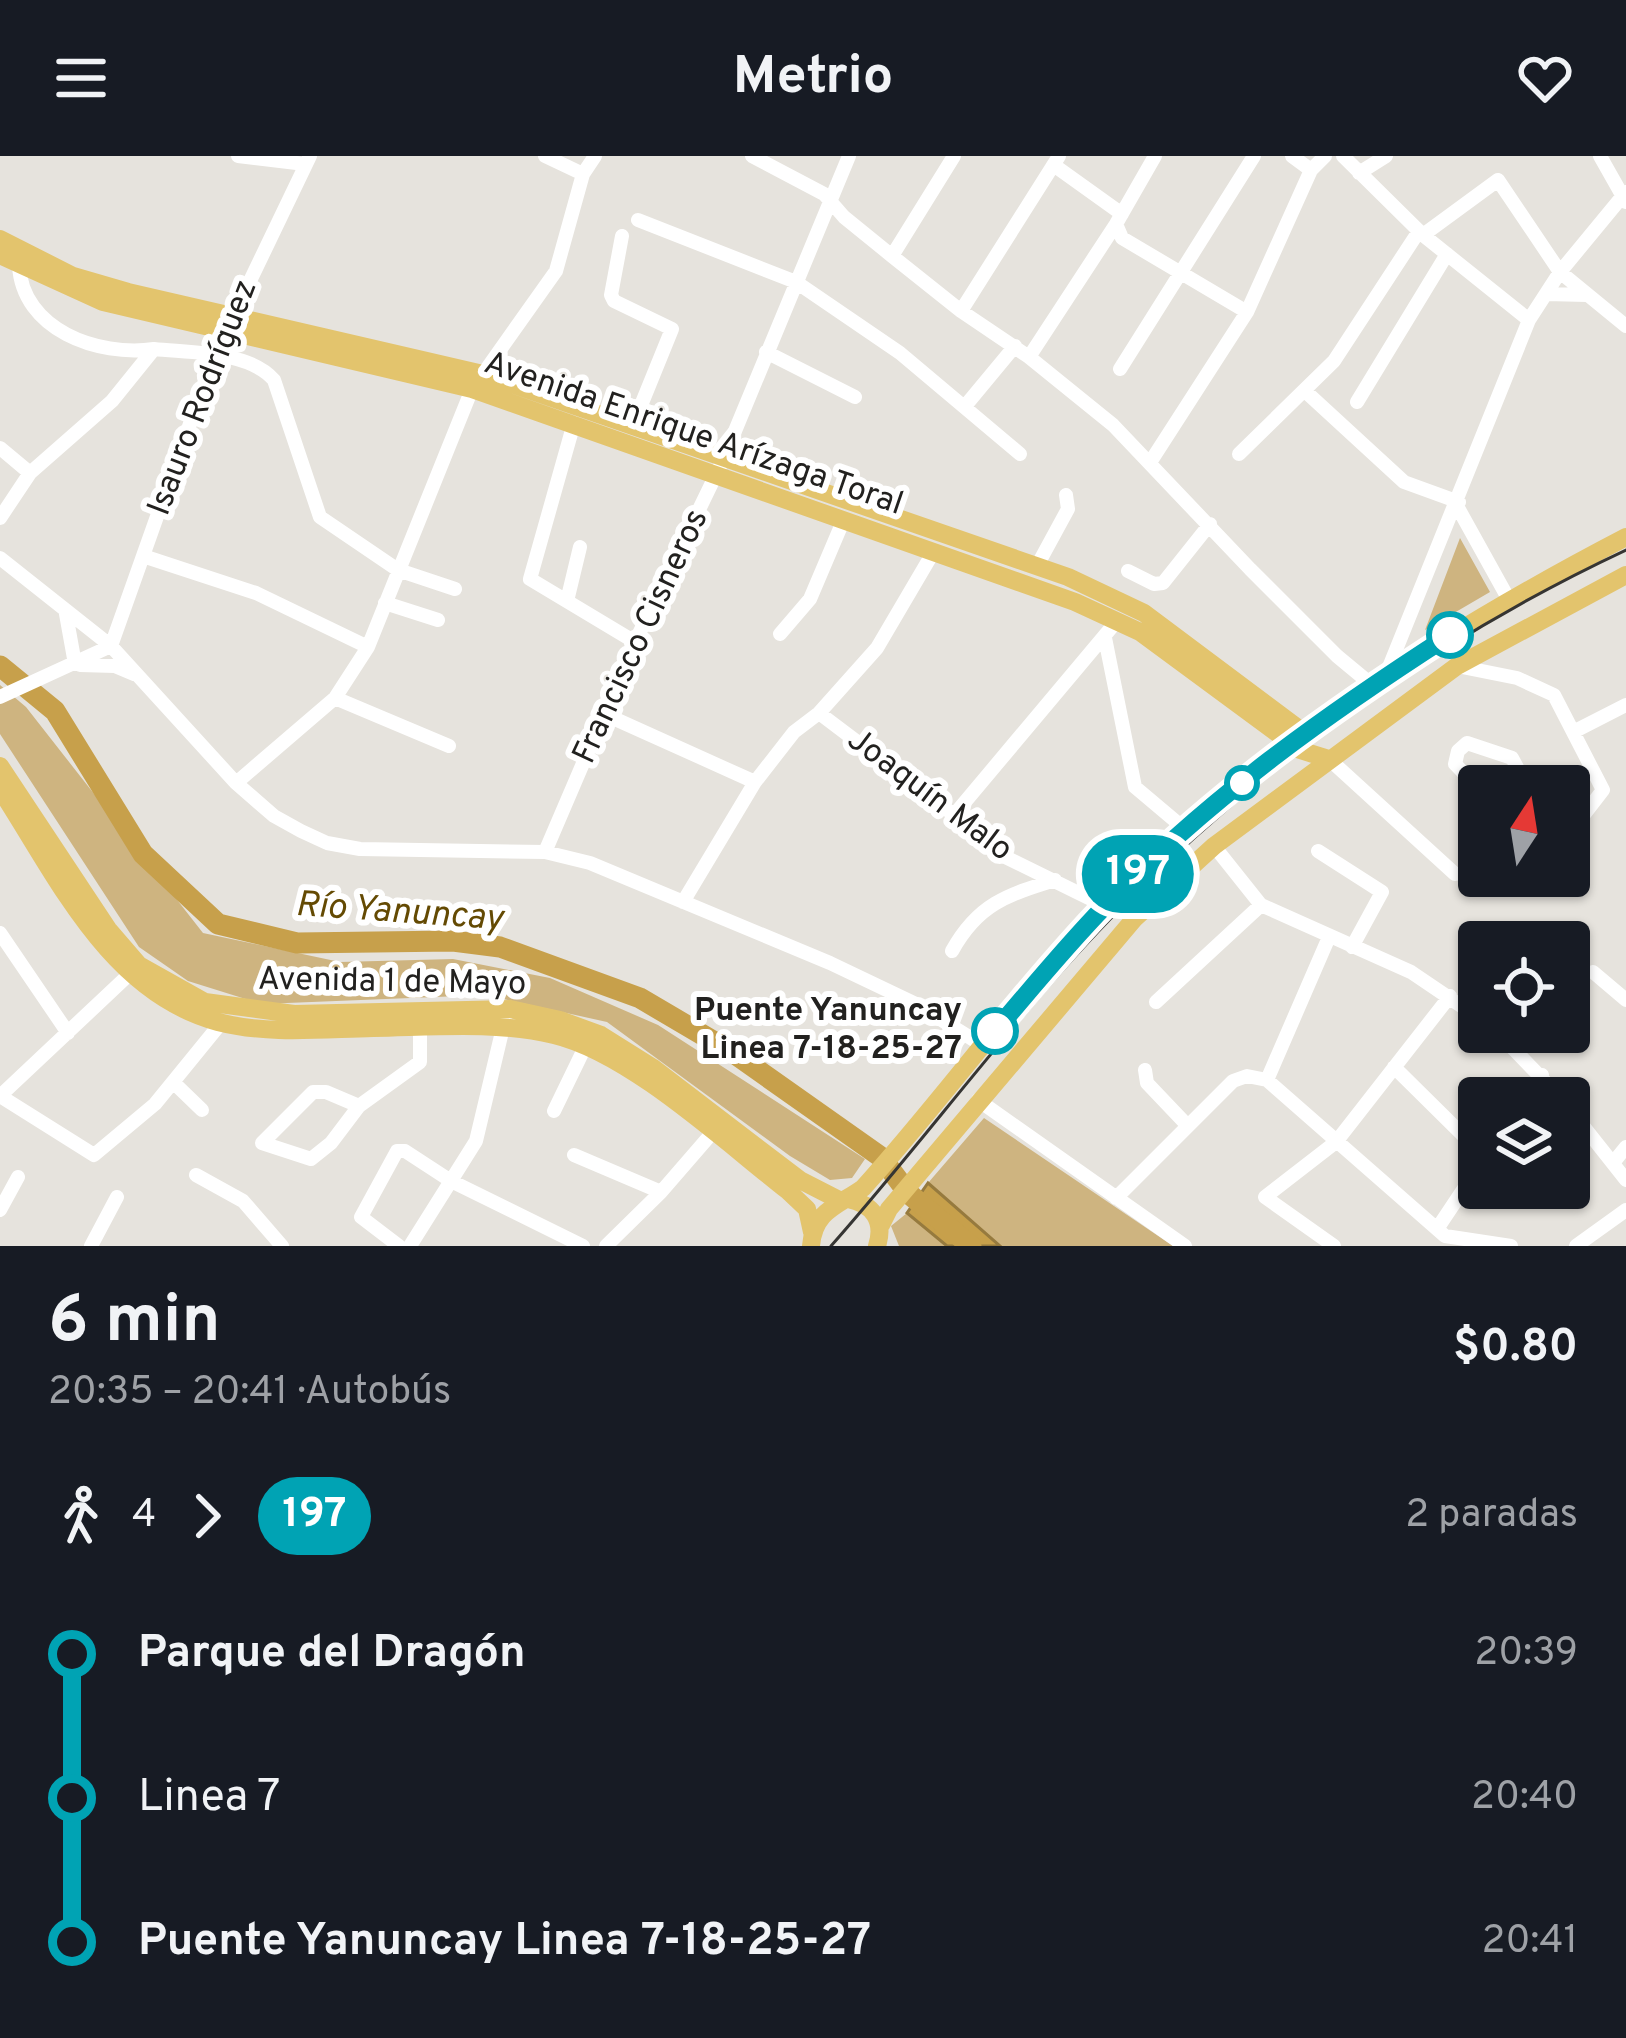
<!DOCTYPE html>
<html lang="es">
<meta charset="utf-8">
<style>
body{margin:0;font-family:Overpass,sans-serif;background:#20242c;color:#f1f3f6;height:100vh;display:flex;flex-direction:column;font-size:45px;white-space:nowrap}
*{box-sizing:border-box;margin:0}
p{font-size:39px;color:#9ea1a6}
.icon{flex:none;width:66px;height:66px;fill:none;stroke:currentColor;stroke-width:2;stroke-linecap:round;stroke-linejoin:round}
.map{position:relative;height:1090px;overflow:hidden}
.sheet{display:flex;flex-direction:column;background:#171b24;flex:1}
.sheet>*{flex:none}
.badge{padding:0 24px;border-radius:39px;font-size:42px;line-height:78px}
.needle{width:78px;rotate:12deg}
.fabs{position:absolute;left:1458px;top:609px;display:grid;gap:24px}
.fabs a{display:grid;place-items:center;width:132px;height:132px;border-radius:12px;background:#171b24;box-shadow:0 3px 9px #0004;font-size:60px}
.map>.badge{position:absolute;translate:-50% -50%;box-shadow:0 0 0 6px #fff}
.legs{display:flex;align-items:center;gap:18px;height:132px;padding:0 48px;font-size:39px}
.legs p{margin-inline-start:auto}
.head{display:flex;align-items:center;justify-content:space-between;height:204px;padding:0 48px}
h1{font-size:66px;font-weight:700;line-height:90px}
ul{padding:0 48px;list-style:none}
li{display:flex;align-items:center;gap:42px;height:144px;font-size:45px}
li i{display:grid;place-items:center;width:18px;height:100%;margin:0 15px;background:currentColor}
li i::after{content:'';width:30px;height:30px;margin:-15px;border:9px solid;border-radius:50%;background:#171b24}
li p{margin-inline-start:auto}
li:first-child i{background:linear-gradient(#0000 50%,currentColor 0)}
li:last-child i{background:linear-gradient(currentColor 50%,#0000 0)}
header{display:flex;justify-content:space-between;align-items:center;height:156px;padding:0 48px;background:#171b24;font-size:54px;font-weight:700}
.map>svg:first-child{display:block}
</style>
<header><svg class="icon" aria-label="menu" viewBox="0 0 24 24"><path d="M4 6h16M4 12h16M4 18h16"/></svg>Metrio<svg class="icon" aria-label="heart" viewBox="0 0 24 24"><path d="M12 20l-8-8c-3-5 5-10 8-4 3-6 11-1 8 4z"/></svg></header>
<div class="map">
<svg width="1626" height="1090" viewBox="0 0 1626 1090">
<rect width="100%" height="100%" fill="#e6e3dd"/>
<path fill="#ceb480" d="M1460,382L1490,436L1425,474Z
M0,529L26,551L203,777L340,806L453,803L550,822L658,869L865,1003L852,1022L830,1024L790,1000L607,866L485,839L262,848L188,825L139,791L0,578Z
M984,962L1173,1090H1000L928,1027Z
M907,1057L947,1090H899L891,1070Z"/>
<path fill="#c7a04b" stroke="#967a3e" stroke-width="3" d="M928,1027L1000,1090H947L907,1057Z"/>
<g fill="none" stroke-linecap="round" stroke-linejoin="round">
<path stroke="#c7a04b" stroke-width="21" d="M0,510L55,555L143,698L218,768L297,787L453,785L500,791L640,842L735,898L881,1001L908,1037L971,1090"/>
<path stroke="#fff" stroke-width="14" d="M238,0L305,8
M545,0L583,18
M752,0L824,38L844,61L892,100L961,155L1029,201L1113,269L1250,413L1337,500L1372,529
M1292,0L1311,14
M1343,0L1423,79L1529,164
M1600,0L1626,46
M1055,10L1122,58
M1359,17L1386,0
M638,64L796,126L900,197L1020,298
M1116,68L1122,82L1247,156
M1423,79L1498,24L1560,116L1626,170
M622,80L611,139L614,145L672,173L633,269
M892,100L954,0
M19,109C22,174 98,201 154,193
M1546,138L1587,139
M961,155L1059,0
M766,196L855,241
M1029,201L1116,68L1155,0
M1120,213L1254,0
M483,218L556,115L583,18L595,0
M1305,235L1404,326L1459,346
M1357,246L1447,98
M966,249L1015,190
M574,267L530,423L635,486
M0,292L30,317
M1239,298L1334,205L1419,75
M1151,305L1247,156L1311,14L1325,0
M1457,350L1508,442
M0,362L30,317L112,245L154,193C191,197 249,195 274,224L320,361L398,414L455,433
M143,400L256,437L368,491
M0,402L111,490L236,627L274,660L301,675L327,687L360,693L545,696L590,707L830,807L916,848L982,889
M1037,410L1068,353L1066,339
M1128,415L1154,428L1163,427L1210,368
M567,445L580,391
M385,447L438,464
M66,458L75,508
M780,478L810,443L844,363
M1105,482L1135,631L1186,674
M80,509L115,510L134,518
M1457,510L1517,522L1554,539L1603,634L1569,678
M1385,521L1529,164L1560,116L1626,36
M0,541L111,490L214,200L310,0
M335,542L449,590
M819,557L954,659L997,697L1105,750
M604,558L755,626
M1575,575L1626,549
M1329,603L1455,718
M236,627L335,542L368,491L472,233
M1479,633L1455,608L1458,595L1467,587L1512,602L1527,630
M954,659L1116,466
M1214,690L1261,749L1411,816L1479,862
M1318,695L1382,736L1352,791
M545,696L635,486L723,304L849,0
M1569,703L1583,714
M683,746L755,626L794,576L819,557L877,492L934,395
M0,777L68,877
M952,795C978,748 1007,739 1055,724
M1593,816L1626,844
M1156,846L1261,749
M1497,876L1561,942
M1394,911L1479,995
M1145,914L1147,927L1186,968
M1267,924L1329,781
M173,926L202,954
M0,940L94,999L155,948L221,867
M0,940L136,812
M1526,942L1542,919
M978,944L1185,1090
M359,950L326,936H313L262,987L311,1003L331,987L359,950L420,906V865
M1569,952L1626,1024
M554,955L586,889
M574,999L661,1036
M1613,1007L1626,991
M196,1019L243,1045L282,1090
M1116,1042L1233,925L1247,920L1267,924L1445,1080L1511,1090
M0,1054L18,1021
M1437,1073L1479,1010
M91,1090L117,1041
M399,1090L361,1061L397,995H405L451,1025L583,1090
M410,1090L476,985L505,863
M606,1090L661,1036L713,976
M1334,1090L1265,1041L1336,986L1450,840
M1576,1090L1626,1054"/>
<path stroke="#e3c46d" stroke-width="18" d="M0,83L73,120L128,136L483,218L1068,421L1144,457L1303,576
M0,99L103,146L472,233L1075,446L1140,476L1300,594L1329,603
M0,610L108,773L139,809L205,846L294,858L510,853L560,864L601,879L652,911L800,1024L841,1045
M0,633C57,720 109,837 218,866C268,879 322,873 373,872C433,871 495,865 554,879C630,897 725,986 788,1035L807,1053L812,1076
M848,1043C873,1048 885,1065 877,1090
M881,1069L889,1053L1135,762L1214,690L1457,510L1626,419
M811,1090C814,1054 838,1050 863,1032C947,939 1019,836 1107,748C1258,595 1436,480 1626,381"/>
<path stroke="#363533" stroke-width="3" d="M831,1090C930,978 1017,857 1122,751C1266,605 1440,481 1626,394"/>
</g>
<g fill="none" stroke-linecap="round" stroke-linejoin="round">
<defs>
<path id="line-1" d="M995,875C1031,833 1066,790 1104,751C1206,644 1327,558 1450,479"/>
</defs>
<use href="#line-1" stroke="#fff" stroke-width="27"/>
<use href="#line-1" stroke="#00a3b4" stroke-width="18"/>
</g>
<g fill="#fff" stroke="#00a3b4" stroke-width="6">
<circle cx="1450" cy="479" r="21"/>
<circle cx="1242" cy="627" r="15"/>
<circle cx="995" cy="875" r="21"/>
</g>
<g text-anchor="middle" dominant-baseline="central" stroke-width="12" stroke-linejoin="round" paint-order="stroke">
<g font-size="33" fill="#22211f" stroke="#fff">
<text transform="translate(204 242) rotate(-69)">Isauro Rodríguez</text>
<text transform="translate(693 279) rotate(19)">Avenida Enrique Arízaga Toral</text>
<text transform="translate(642 481) rotate(-65)">Francisco Cisneros</text>
<text transform="translate(929 640) rotate(37)">Joaquín Malo</text>
<text transform="translate(392 827) rotate(1)">Avenida 1 de Mayo</text>
</g>
<g font-size="33" font-weight="bold" fill="#22211f" stroke="#fff" text-anchor="end">
<text x="962" y="856">Puente Yanuncay<tspan x="962" dy="38">Linea 7-18-25-27</tspan></text>
</g>
<g font-size="36" font-style="italic" fill="#644a03" stroke="#fff">
<text transform="translate(399 757) rotate(4)">Río Yanuncay</text>
</g>
</g>
</svg>
<div class="fabs">
<a><svg class="needle" viewBox="-14 -14 28 28"><path d="M0-13l5 13h-10z" fill="#e53935"/><path d="M0 13l5-13h-10z" fill="#9ea1a6"/></svg></a>
<a><svg class="icon" aria-label="locate" viewBox="0 0 24 24"><circle cx="12" cy="12" r="6"/><path d="M12 2v4M12 18v4M2 12h4M18 12h4"/></svg></a>
<a><svg class="icon" aria-label="layers" viewBox="0 0 24 24"><path d="M12 4l9 5-9 5-9-5zM3 14l9 5 9-5"/></svg></a>
</div>
<b class="badge" style="left:1138px;top:718px;background:#00a3b4;color:#fff">197</b>
</div>
<section class="sheet">
<div class="head"><div><h1>6 min</h1><p>20:35 – 20:41 · Autobús</p></div><b>$0.80</b></div>
<div class="legs"><svg class="icon" aria-label="walk" viewBox="0 0 24 24"><circle cx="13" cy="4" r="2"/><path d="M13 8l-2 6 4 7M11 14l-3 7M7 12l3-4h3l4 4"/></svg>4<svg class="icon" aria-label="forward" viewBox="0 0 24 24"><path d="M9 5l7 7-7 7"/></svg><b class="badge" style="background:#00a3b4;color:#fff">197</b><p>2 paradas</p></div>
<ul>
<li><i style="color:#00a3b4"></i><b>Parque del Dragón</b><p>20:39</p></li>
<li><i style="color:#00a3b4"></i><span>Linea 7</span><p>20:40</p></li>
<li><i style="color:#00a3b4"></i><b>Puente Yanuncay Linea 7-18-25-27</b><p>20:41</p></li>
</ul>
</section>
